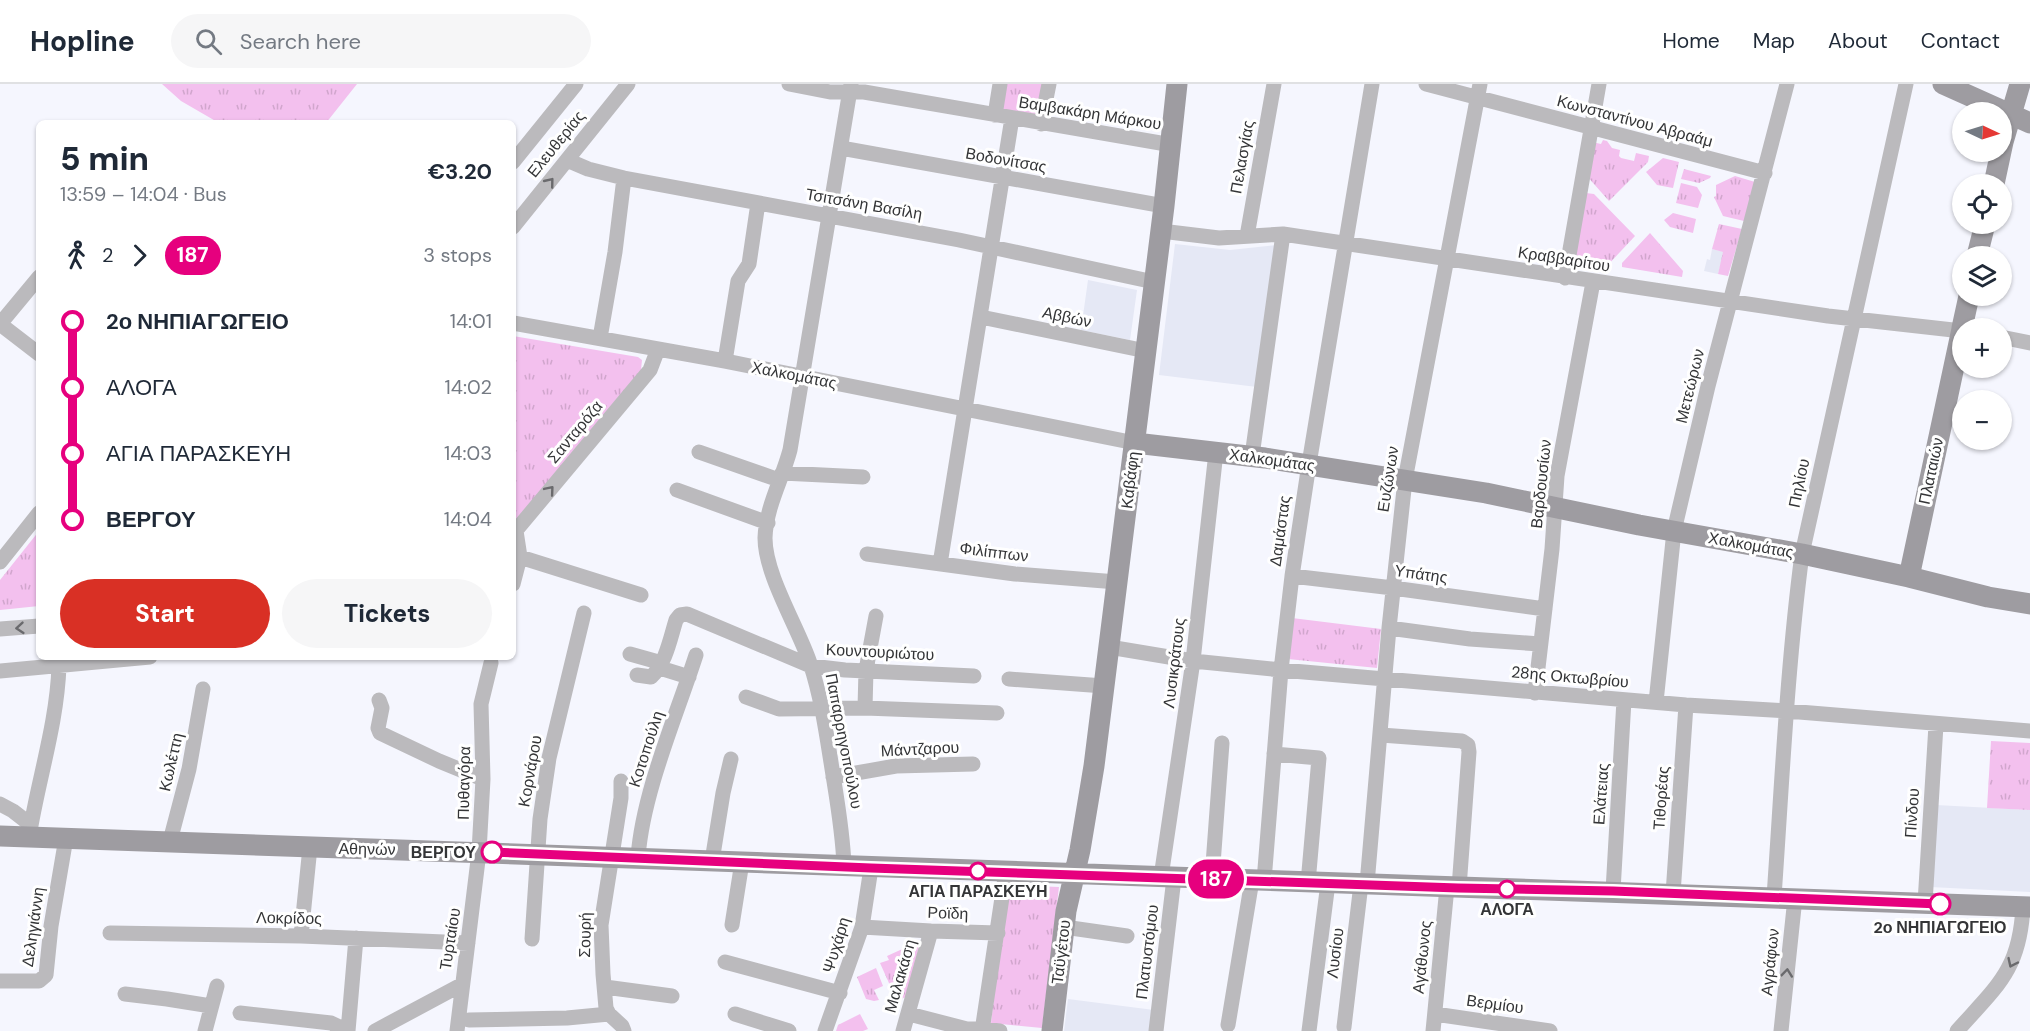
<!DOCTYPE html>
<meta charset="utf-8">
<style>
body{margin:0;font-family:"DM Sans",sans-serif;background:#f6f6f7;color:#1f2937;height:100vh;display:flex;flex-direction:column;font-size:22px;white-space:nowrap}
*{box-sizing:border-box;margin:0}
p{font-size:20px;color:#747a83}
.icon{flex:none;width:33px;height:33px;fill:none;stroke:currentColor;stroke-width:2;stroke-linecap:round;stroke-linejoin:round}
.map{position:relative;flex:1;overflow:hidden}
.panel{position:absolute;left:36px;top:36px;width:480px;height:540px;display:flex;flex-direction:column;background:#fff;border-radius:9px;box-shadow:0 2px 4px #0004}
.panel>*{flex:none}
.badge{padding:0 12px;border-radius:20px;font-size:21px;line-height:39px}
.needle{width:39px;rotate:94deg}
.buttons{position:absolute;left:1952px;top:18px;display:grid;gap:12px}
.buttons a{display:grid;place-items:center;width:60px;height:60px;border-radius:50%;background:#fff;box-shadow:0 2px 4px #0004;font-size:30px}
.map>.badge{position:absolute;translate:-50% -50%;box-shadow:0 0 0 3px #fff}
.legs{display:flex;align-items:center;gap:9px;height:66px;padding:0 24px;font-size:20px}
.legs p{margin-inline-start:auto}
.head{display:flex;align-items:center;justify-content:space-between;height:102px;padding:0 24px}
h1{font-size:33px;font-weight:800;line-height:45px}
.cta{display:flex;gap:12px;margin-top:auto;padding:12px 24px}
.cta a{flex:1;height:69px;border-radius:36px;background:#d93025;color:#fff;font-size:24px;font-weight:800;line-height:69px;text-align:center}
.cta a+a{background:#f6f6f7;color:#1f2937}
ul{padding:0 24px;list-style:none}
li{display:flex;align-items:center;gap:21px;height:66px;font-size:22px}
li i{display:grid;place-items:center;width:9px;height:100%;margin:0 8px;background:currentColor}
li i::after{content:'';width:15px;height:15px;margin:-8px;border:4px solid;border-radius:50%;background:#fff}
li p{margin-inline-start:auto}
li:first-child i{background:linear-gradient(#0000 50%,currentColor 0)}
li:last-child i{background:linear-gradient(currentColor 50%,#0000 0)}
header{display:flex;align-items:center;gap:36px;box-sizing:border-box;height:84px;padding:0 30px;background:#fff;border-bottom:2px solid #e0e1e3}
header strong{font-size:28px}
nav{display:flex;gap:33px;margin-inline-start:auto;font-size:21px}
.search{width:420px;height:54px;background:#f6f6f7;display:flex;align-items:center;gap:15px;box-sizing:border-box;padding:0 21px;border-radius:33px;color:#747a83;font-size:22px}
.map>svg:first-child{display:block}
</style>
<header>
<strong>Hopline</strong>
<div class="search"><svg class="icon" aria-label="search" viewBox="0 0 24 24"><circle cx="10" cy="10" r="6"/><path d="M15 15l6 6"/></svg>Search here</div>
<nav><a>Home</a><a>Map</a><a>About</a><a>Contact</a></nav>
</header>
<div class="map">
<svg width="2030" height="947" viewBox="0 0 2030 947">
<defs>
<pattern id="grass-tufts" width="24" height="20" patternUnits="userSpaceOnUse" patternTransform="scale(1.5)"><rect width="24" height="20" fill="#f3c0ee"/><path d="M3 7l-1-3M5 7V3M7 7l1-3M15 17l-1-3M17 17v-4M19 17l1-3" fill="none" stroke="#d1a6cd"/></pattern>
</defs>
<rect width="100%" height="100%" fill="#f5f6fe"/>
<path fill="#e5e8f5" d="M1175,160L1230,166L1277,161L1257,303L1159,291Z
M1712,165L1724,168L1718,190L1704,187L1707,175L1710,176Z
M1088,196L1137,206L1130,256L1081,246Z
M1936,721L2030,726V808L1930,803Z
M1068,915L1154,926L1152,947H1064Z"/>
<path fill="url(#grass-tufts)" d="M162,0H357L326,39H219L181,17Z
M1005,0H1045L1039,35L1000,27Z
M1603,56L1607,57L1612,64L1620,66L1619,72L1621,74L1634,77L1636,69L1649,72L1648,78L1609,117L1586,91L1592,58L1601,60Z
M1663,74L1679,78L1673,104L1657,101L1646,88Z
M1684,85L1711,92L1710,94L1699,99L1681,95Z
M1735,92L1755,98L1744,137L1723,132L1714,113L1716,112V101Z
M1681,99L1697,103L1702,111L1698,124L1676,119Z
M1586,109L1594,110L1635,152L1606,183L1574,177Z
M1673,129L1696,135L1693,149L1670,143L1664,136Z
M1719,140L1742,145L1728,192L1718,190L1723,168L1712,165Z
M1650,149L1683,187L1682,193L1622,183V179Z
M513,252L638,273L642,276L641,286L513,440Z
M39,447V522L0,526V496Z
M1292,534L1381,545L1377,584L1288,575Z
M1991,657L2030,659V726L1987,724Z
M1007,801L1059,803L1042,944L991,939Z
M920,857L908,912L897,917L880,879L889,876L887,872Z
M876,884L883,902L874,906L879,916L874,917L866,915L857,893Z
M860,930L868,945L863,947H836L838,941Z"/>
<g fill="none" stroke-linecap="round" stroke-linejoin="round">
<path stroke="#bbbabd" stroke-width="15" d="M789,0L830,8H864L1172,61
M1426,0L1765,89
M995,31L1000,0
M1041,40L1049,0
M841,64L1164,122
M567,76L588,85L624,94L959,156L1154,198
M513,78L576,0
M513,143L628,0
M1161,147L1219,154L1283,150L1828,232L1962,247
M1247,152L1274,0
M1565,194L1599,0
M981,233L1146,267
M513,239L725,277L1135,359
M0,240L39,193
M0,240L39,270
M2001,253L2030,259
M600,254L615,168L624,94
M725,277L738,197L749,180L758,119
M699,368L779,396
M1252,372L1283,150
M782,389L863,393
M677,406L768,439
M516,447L520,473L641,511
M513,450L650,286L658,265
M867,470L1015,490L1117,498
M0,478L39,429
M940,480L1012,34
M1292,492L1393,504L1545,525
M513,500L520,473
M1389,544L1470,555L1540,560
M0,545L39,542
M1109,563L1193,577L1281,586L1686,621L1787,627L2030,647
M630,570L662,579
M660,584L689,593
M0,587L150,573
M637,591L651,593C666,579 670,555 676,536L680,531L687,530L811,582L845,586L974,592
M1009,595L1104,602
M1535,609L1552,465L1557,392L1593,198
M746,613L779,625L865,624L997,629
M379,616L382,624L378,644L380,649L439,677L483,695
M1656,618L1674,447L1708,302L1787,0
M865,624L866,586L876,532
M1381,651L1462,657L1468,661L1469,668L1459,804
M1274,670L1319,674L1308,799
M833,693L896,682L973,680
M0,720L13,727L31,741
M29,753C38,696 57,640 59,582
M170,757L189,685L203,605
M638,773C643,708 676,633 696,571
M712,777L723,709L731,675
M844,782C843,751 838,722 833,691C827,654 822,615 810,579C798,543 765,491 765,454C766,423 782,396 790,366L851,0
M1161,793L1193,577L1216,368
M1212,794L1222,659
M1264,797L1281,586L1292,492L1309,380L1372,0
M1367,800L1389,544L1405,396L1480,0
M1613,807L1624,616
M1673,810L1686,621
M1774,813C1782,699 1787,584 1802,470L1906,0
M1925,819L1936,641
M732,841L742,778
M862,843L931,847L998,849
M1064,843L1127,852
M110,849L301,852L468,859
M301,852L310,763
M532,855L540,735L549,674L584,529
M725,878L840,909
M0,897H39L46,891L51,842L66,754
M605,903L672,912
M125,910L167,915L211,922
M240,929L331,939L348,947
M609,930L606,924L603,890L601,841L621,714V697
M735,930L789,947
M909,930L967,945H983L1000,947
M1435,930L1550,947
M469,936L567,934L609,930L622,942L624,947
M1228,941L1252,796
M1344,943L1361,800
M205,947L217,902
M348,947L356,854
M375,947L461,901
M457,947L479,768L483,695L481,620L491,579
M825,947L862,843L871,784
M903,947L931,847
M982,947L1006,787
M1156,947L1174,794
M1309,947L1328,799
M1433,947L1447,803
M1781,947L1795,814
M1957,947C1997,902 2020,886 2023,822"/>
<path stroke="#9e9ca1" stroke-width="21" d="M1943,0L2030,39
M1994,100L2003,58L2020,0
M1977,172L1985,140
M1962,244L1969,212
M1135,359L1265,374L1486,409L1639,441L1802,470L1909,493L1988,513L2030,520
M1909,493L1962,245
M0,752L2030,823
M1052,947L1066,827L1080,766L1094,682L1164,122L1177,0"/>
</g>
<defs><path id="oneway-chevron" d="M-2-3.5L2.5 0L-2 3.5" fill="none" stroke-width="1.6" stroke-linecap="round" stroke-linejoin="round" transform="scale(1.5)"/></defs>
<g stroke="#6a6a6d">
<use href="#oneway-chevron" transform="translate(550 98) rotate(-51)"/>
<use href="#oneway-chevron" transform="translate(550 406) rotate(-50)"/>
<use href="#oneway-chevron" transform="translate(20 544) rotate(175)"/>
<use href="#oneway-chevron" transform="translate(2012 879) rotate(115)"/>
<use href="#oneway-chevron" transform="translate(1787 889) rotate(-84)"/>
</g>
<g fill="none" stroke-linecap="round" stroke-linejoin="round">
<defs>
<path id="line-1" d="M492,768L871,784L1458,804L1613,807L1940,820"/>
</defs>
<use href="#line-1" stroke="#fff" stroke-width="14"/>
<use href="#line-1" stroke="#e6007e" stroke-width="9"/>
</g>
<g fill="#fff" stroke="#e6007e" stroke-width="3">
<circle cx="492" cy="768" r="10"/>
<circle cx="978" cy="787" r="8"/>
<circle cx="1507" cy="805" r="8"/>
<circle cx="1940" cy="820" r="10"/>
</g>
<g text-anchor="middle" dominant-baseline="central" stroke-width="6" stroke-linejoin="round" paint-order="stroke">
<g font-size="16" fill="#343537" stroke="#fff">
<text transform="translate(1090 29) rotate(9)">Βαμβακάρη Μάρκου</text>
<text transform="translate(1635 37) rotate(15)">Κωνσταντίνου Αβραάμ</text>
<text transform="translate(556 60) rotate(-51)">Ελευθερίας</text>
<text transform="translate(1242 73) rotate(-80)">Πελασγίας</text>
<text transform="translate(1006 76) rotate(10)">Βοδονίτσας</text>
<text transform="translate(864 120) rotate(10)">Τσιτσάνη Βασίλη</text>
<text transform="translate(1564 175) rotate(9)">Κραββαρίτου</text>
<text transform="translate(1067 233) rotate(12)">Αββών</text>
<text transform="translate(794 291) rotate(11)">Χαλκομάτας</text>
<text transform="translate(1690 302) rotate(-76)">Μετεώρων</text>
<text transform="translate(575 348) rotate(-50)">Σανταρόζα</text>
<text transform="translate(1272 376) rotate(8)">Χαλκομάτας</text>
<text transform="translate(1931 387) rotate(-78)">Πλαταιών</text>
<text transform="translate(1388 395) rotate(-81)">Ευζώνων</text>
<text transform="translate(1130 396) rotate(-83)">Καβάφη</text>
<text transform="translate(1799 399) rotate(-78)">Πηλίου</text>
<text transform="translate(1541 400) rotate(-84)">Βαρδουσίων</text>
<text transform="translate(1280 447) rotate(-82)">Δαμάστας</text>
<text transform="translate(1751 461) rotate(10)">Χαλκομάτας</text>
<text transform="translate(994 468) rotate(7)">Φιλίππων</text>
<text transform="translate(1421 490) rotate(8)">Υπάτης</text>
<text transform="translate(880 568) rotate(3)">Κουντουριώτου</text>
<text transform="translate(1174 579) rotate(-83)">Λυσικράτους</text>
<text transform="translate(1570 593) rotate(5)">28ης Οκτωβρίου</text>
<text transform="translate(844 657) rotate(79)">Παπαρρηγοπούλου</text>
<text transform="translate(646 665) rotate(-72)">Κοτοπούλη</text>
<text transform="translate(920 665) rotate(-3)">Μάντζαρου</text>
<text transform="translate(171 678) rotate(-77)">Κωλέττη</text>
<text transform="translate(530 687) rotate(-80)">Κορνάρου</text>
<text transform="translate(464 699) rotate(-89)">Πυθαγόρα</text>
<text transform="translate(1601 710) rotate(-86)">Ελάτειας</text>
<text transform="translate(1661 714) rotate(-86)">Τιθορέας</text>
<text transform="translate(1912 729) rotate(-86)">Πίνδου</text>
<text transform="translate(367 765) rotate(1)">Αθηνών</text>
<text transform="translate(948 829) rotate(2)">Ροϊδη</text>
<text transform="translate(289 834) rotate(1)">Λοκρίδος</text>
<text transform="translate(33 843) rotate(-82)">Δεληγιάννη</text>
<text transform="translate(585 851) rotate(-89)">Σουρή</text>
<text transform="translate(450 855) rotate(-81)">Τυρταίου</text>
<text transform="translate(836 861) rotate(-73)">Ψυχάρη</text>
<text transform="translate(1061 868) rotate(-83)">Ταϋγέτου</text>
<text transform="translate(1147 868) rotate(-83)">Πλατυστόμου</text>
<text transform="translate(1335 869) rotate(-83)">Λυσίου</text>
<text transform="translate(1422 873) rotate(-84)">Αγάθωνος</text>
<text transform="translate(1770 878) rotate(-84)">Αγράφων</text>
<text transform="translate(900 892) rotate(-74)">Μαλακάση</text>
<text transform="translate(1495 920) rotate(8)">Βερμίου</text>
</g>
<g font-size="16" font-weight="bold" fill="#343537" stroke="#fff">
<text x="476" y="768" text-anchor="end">ΒΕΡΓΟΥ</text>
<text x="978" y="807">ΑΓΙΑ ΠΑΡΑΣΚΕΥΗ</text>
<text x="1507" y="825">ΑΛΟΓΑ</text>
<text x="1940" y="843">2ο ΝΗΠΙΑΓΩΓΕΙΟ</text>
</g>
</g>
</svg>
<div class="buttons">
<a><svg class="needle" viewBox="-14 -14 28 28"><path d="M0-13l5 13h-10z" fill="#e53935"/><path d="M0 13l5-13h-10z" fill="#747a83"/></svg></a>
<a><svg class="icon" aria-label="locate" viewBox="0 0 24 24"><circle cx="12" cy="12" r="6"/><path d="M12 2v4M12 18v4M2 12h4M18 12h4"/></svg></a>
<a><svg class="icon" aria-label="layers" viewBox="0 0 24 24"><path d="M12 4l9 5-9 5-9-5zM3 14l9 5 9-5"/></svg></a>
<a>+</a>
<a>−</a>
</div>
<b class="badge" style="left:1216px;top:795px;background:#e6007e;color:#fff">187</b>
<section class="panel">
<div class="head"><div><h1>5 min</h1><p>13:59 – 14:04 · Bus</p></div><b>€3.20</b></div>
<div class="legs"><svg class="icon" aria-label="walk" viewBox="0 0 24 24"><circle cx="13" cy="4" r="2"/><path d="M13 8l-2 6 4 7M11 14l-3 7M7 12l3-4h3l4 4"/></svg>2<svg class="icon" aria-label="forward" viewBox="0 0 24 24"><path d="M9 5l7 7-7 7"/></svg><b class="badge" style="background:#e6007e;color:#fff">187</b><p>3 stops</p></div>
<ul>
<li><i style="color:#e6007e"></i><b>2ο ΝΗΠΙΑΓΩΓΕΙΟ</b><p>14:01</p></li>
<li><i style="color:#e6007e"></i><span>ΑΛΟΓΑ</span><p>14:02</p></li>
<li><i style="color:#e6007e"></i><span>ΑΓΙΑ ΠΑΡΑΣΚΕΥΗ</span><p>14:03</p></li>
<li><i style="color:#e6007e"></i><b>ΒΕΡΓΟΥ</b><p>14:04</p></li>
</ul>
<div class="cta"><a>Start</a><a>Tickets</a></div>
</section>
</div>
